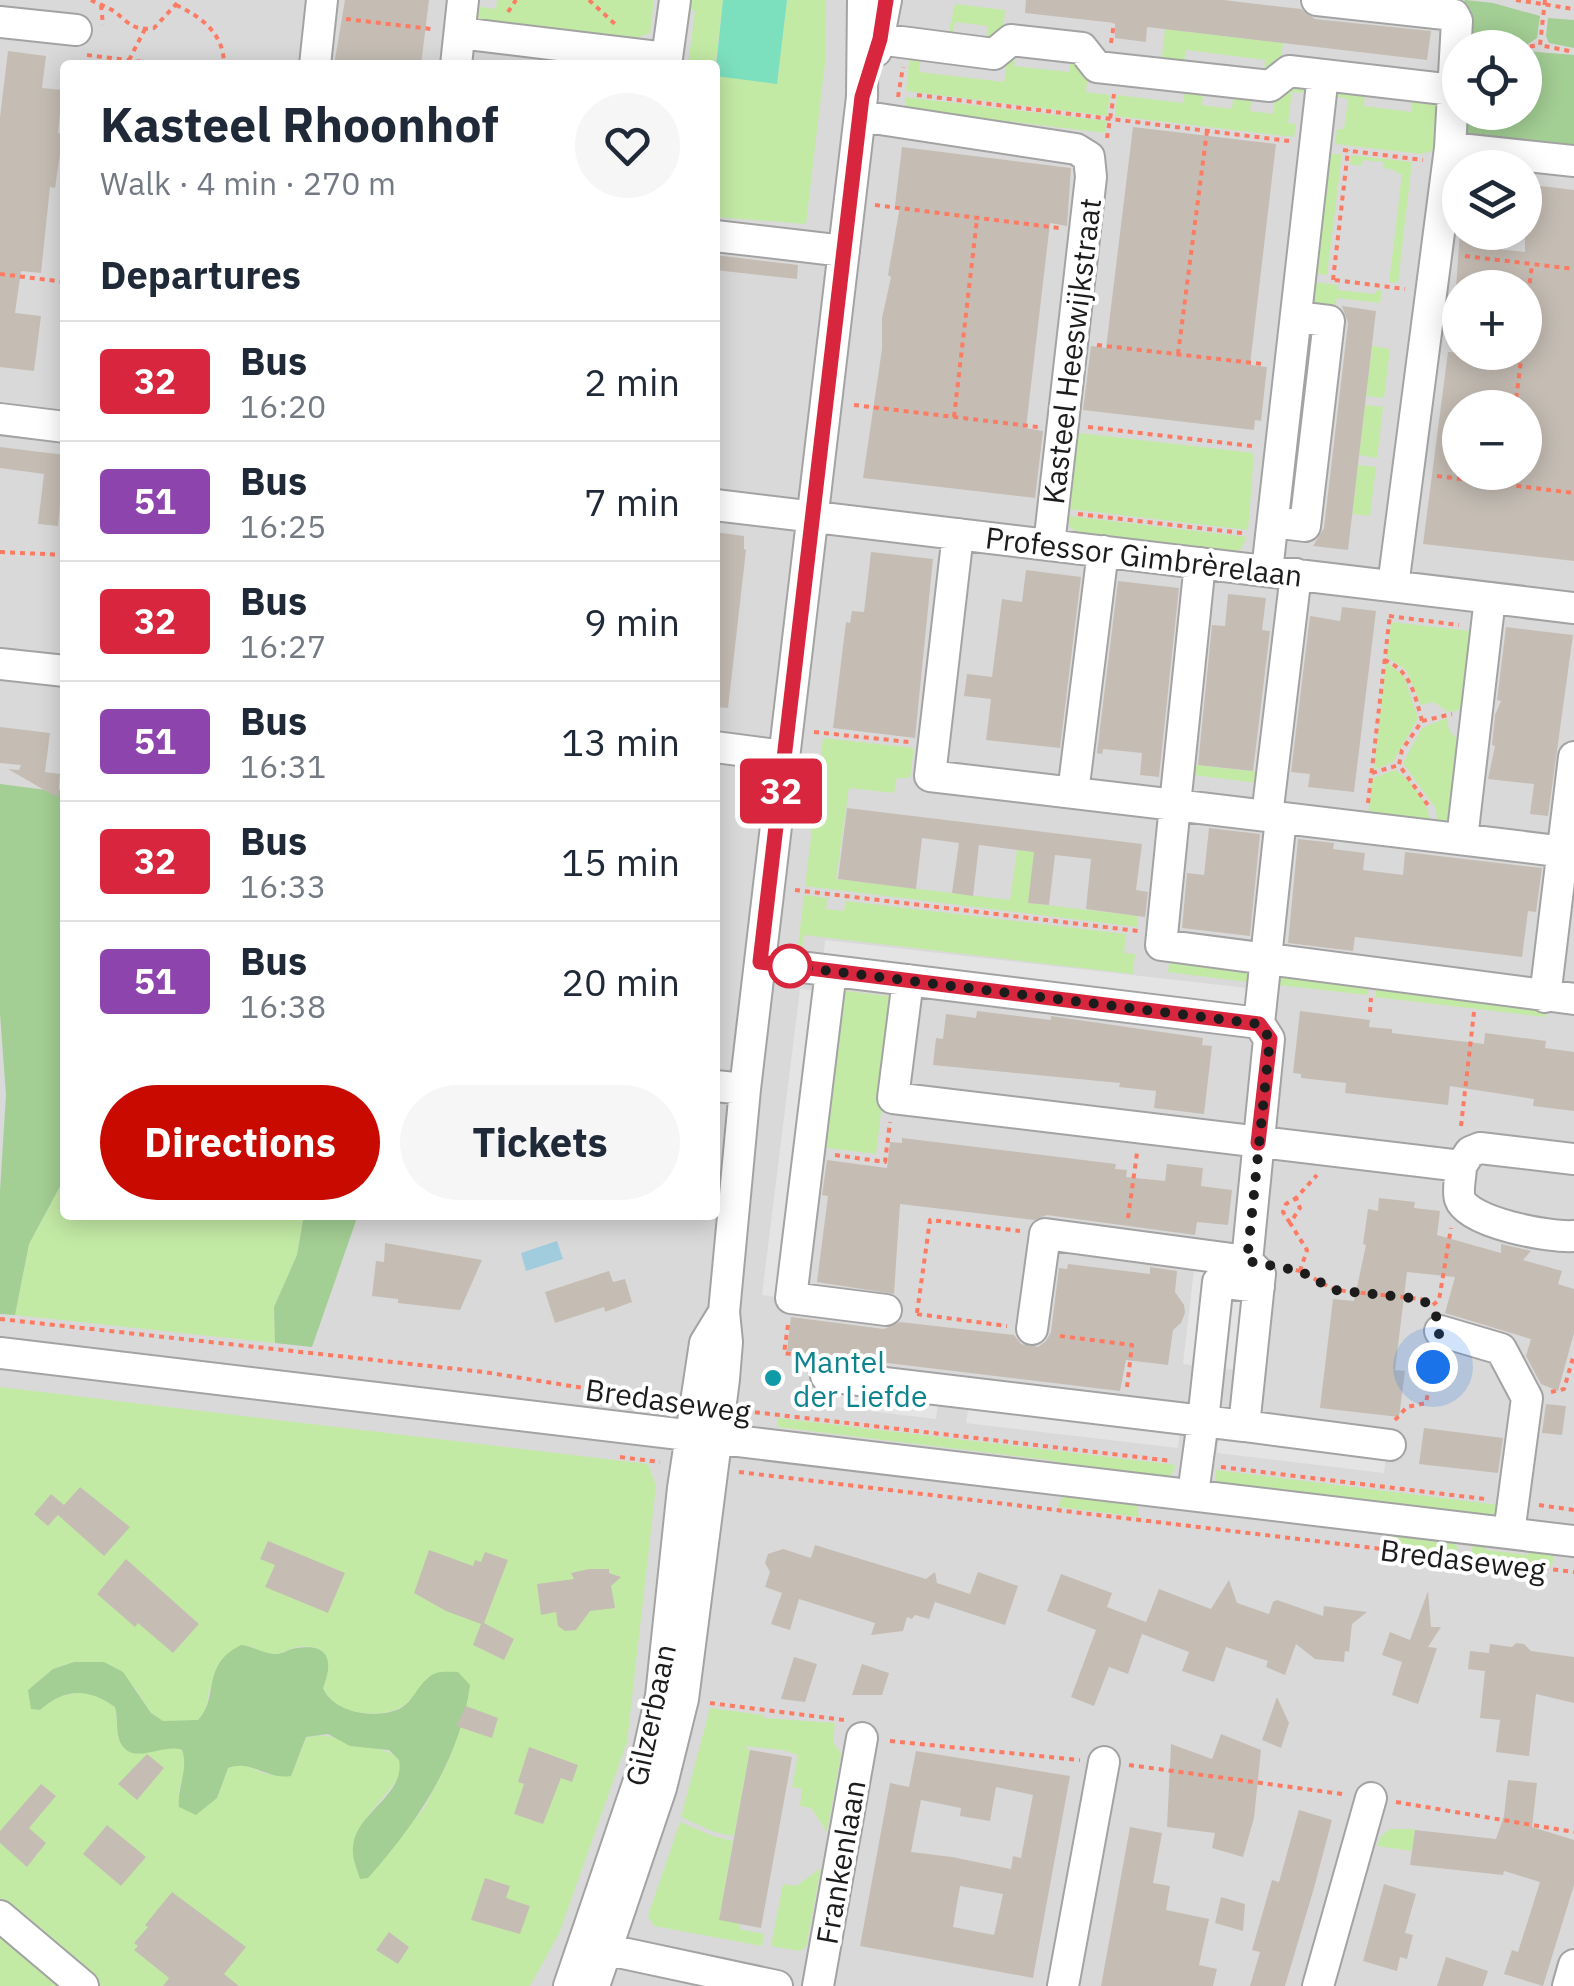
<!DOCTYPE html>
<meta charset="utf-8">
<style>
body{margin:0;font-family:"IBM Plex Sans",sans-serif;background:#f6f6f7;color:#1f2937;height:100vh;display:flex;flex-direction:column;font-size:38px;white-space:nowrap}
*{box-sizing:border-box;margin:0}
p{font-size:32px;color:#747a83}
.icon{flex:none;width:55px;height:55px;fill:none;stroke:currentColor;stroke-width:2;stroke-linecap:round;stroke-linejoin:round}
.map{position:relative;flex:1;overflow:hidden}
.panel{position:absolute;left:60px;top:60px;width:660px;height:1160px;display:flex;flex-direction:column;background:#fff;border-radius:10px;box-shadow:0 5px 25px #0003}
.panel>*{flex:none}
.badge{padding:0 20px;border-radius:8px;font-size:35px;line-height:65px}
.controls{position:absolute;left:1442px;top:30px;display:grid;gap:20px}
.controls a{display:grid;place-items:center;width:100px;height:100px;border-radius:50%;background:#fff;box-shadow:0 5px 25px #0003;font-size:50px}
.you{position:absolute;width:50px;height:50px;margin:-25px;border:8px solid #fff;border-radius:50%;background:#1a73e8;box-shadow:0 0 0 15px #1a73e833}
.map>.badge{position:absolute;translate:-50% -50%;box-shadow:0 0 0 5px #fff}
h2{padding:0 40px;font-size:38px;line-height:90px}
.round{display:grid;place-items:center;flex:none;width:105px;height:105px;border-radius:52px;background:#f6f6f7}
.summary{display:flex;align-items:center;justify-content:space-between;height:170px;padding:0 40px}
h1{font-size:48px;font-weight:800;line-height:75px}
.cta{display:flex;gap:20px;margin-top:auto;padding:20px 40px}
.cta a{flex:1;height:115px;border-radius:60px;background:#c80a00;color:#fff;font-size:40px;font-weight:800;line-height:115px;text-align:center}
.cta a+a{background:#f6f6f7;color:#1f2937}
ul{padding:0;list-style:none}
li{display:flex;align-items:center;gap:30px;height:120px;padding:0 40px;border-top:2px solid #e0e1e3}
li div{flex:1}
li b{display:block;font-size:38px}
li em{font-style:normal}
li .badge{min-width:110px;font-weight:700;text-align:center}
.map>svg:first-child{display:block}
</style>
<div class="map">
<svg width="1574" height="1986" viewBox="0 0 1574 1986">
<rect width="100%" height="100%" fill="#eeeae1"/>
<path fill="#dad9d9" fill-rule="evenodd" d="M0,0H1574V1986H0ZM1460,48H1525V112H1460ZM65,65H715V1215H65ZM1460,168H1525V232H1460ZM1460,288H1525V352H1460ZM1460,408H1525V472H1460Z"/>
<path fill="#c3eaa5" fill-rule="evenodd" d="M497,0H654L650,33L631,40L484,21L476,16L474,6L496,9Z
M688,0H723L715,68V65H688L695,11L687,9Z
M787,0H826L825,63L806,224L715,217V76L777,83Z
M955,4L1005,10L1003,33L986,43L988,26L955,22L952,39H947Z
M1165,29L1283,43L1280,66L1264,77L1265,60L1186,50L1183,68L1161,65Z
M1016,49L1014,66L1069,72L1072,55L1088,72L1086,92L1110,95L1107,116L906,91L910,54L920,55L919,72L1004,82L1008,53Z
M1298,81L1307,90V93L1292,92L1288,123L1296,124L1294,137L1115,116L1117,95L1183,103L1186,86L1204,88L1202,105L1232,109L1234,92L1252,94L1250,111L1273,114L1276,94Z
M1344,86L1365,89L1364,106L1411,112L1413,94L1441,98L1436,150L1421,154L1335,144L1337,129H1344L1348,99L1334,96V93Z
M905,97L1107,121L1105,133L907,109Z
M1330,154H1342L1327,275L1314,273Z
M1351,155L1412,162L1398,283L1389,282L1402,174L1396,173V170L1383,168V162L1363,160L1361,166L1350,164Z
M1313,282L1338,285V290L1375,294L1377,290L1382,291L1380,303L1337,298L1335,306L1310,303Z
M1372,346L1390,349L1384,398L1366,396Z
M1365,405L1383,407L1377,458L1359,455Z
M1079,433L1254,453L1248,530L1069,509Z
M1358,465L1376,467L1370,516L1352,514Z
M1069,516L1247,537L1240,550L1233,551L1077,532L1069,526Z
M1391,622L1480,632L1462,710L1448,712L1434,702L1421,705L1406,670L1387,657Z
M1386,662L1404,676L1418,718L1393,762L1374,770Z
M1447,718C1448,732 1452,737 1467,742L1456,833L1438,831L1436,809L1403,763L1422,728Z
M823,738L914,748L910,778H897L894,793L849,788L836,879L1010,900L1017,850L1034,852L1029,903L1138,916L1137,927L805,886Z
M1188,764L1266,773L1264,784L1186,774Z
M1395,770C1413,781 1433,808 1430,830L1367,822L1373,778Z
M804,895L827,898L826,909L844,911L846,901L1126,934L1124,953L1135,954L1133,974L804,935L800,961L797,955Z
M1169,963L1256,974L1255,983L1168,972Z
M1271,976L1368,987L1367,995L1270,984Z
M1376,988L1546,1009L1545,1017L1375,997Z
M839,990L895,997L876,1154L819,1147Z
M65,1177V1215H304L297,1255L274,1307L275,1343L15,1315L29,1244Z
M0,1387L648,1464L656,1486L627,1742L559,1934L530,1986H101L0,1903ZM251,1646C258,1650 266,1654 274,1654C283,1654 289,1648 298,1647C332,1644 332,1664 323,1688C334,1714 378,1720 401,1707C412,1701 420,1689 428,1678L467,1710L448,1762L423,1810L361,1879C354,1863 354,1843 362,1826C376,1794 441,1759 365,1746C344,1742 328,1731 306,1738L291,1776C282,1775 271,1776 263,1773C248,1766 244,1762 228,1768L217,1798L178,1793L185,1770L184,1753L178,1747C159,1747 128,1764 119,1739C116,1729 118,1717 115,1707C93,1691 78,1689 52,1700L28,1690L53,1669L74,1662L135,1688L151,1713L163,1721L186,1723L198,1720L205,1714L209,1690Z
M778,1418L1176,1465L1169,1480L1106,1473L1048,1460L777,1427Z
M1216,1470L1499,1505L1492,1519L1219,1486L1215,1479Z
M1063,1493L1136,1501L1139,1517L1058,1507Z
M1389,1532L1453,1539L1458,1548L1457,1555L1385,1546Z
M1473,1542L1487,1543L1486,1550L1528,1555L1529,1549L1554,1551L1552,1567L1471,1557Z
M710,1708L763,1715L764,1718L835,1723L833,1742L841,1754L827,1832L811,1808L800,1806L802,1789L792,1787L798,1755L783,1750L744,1746L750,1750L734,1836L714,1832L681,1817Z
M680,1822L713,1836L733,1841L719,1919L740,1924L739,1929L764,1934L762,1946L654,1926L648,1916Z
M1390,1829H1415L1412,1851L1377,1846L1381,1836Z
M821,1868L806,1947L800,1951L771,1946L783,1884L796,1886Z
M0,1937L60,1986H0Z"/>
<path fill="#a3ce94" d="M1465,0L1493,3L1540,16L1537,38L1528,44L1469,47L1460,6Z
M1548,18L1574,20V48L1549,43L1546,36Z
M1525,51L1574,55V151L1462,138L1461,113L1525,112Z
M0,784L54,791L65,789V1177L29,1244L15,1315L0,1314V1191L6,1095L0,1013Z
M304,1215H358L312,1347L275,1343L274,1307L297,1255Z
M241,1645C252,1646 262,1653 273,1654C282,1655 288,1649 297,1648C331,1643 333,1663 323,1688C334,1714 378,1720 401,1708C413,1701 417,1687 428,1678C436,1670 447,1672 458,1672L470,1685C460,1760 417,1823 368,1878L360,1879C357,1869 352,1858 353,1848C354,1813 406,1796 399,1760L389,1750L350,1746L328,1734L306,1737L291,1776C266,1780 252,1759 228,1768L217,1798L196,1815L179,1807C177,1787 189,1769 182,1750C163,1742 129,1769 119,1739C116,1728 118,1717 115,1707C88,1688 65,1688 40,1710L31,1709L28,1690L53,1669L74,1662H104L123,1672L151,1713L163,1721L198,1720C220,1698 200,1665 241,1645Z"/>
<path fill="#7ce0be" d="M723,0H787L777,84L715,76Z"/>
<path fill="#e4e4e4" d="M825,940L1255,989L1252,1010L823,961Z
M800,989L820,991L781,1298L762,1295Z
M1194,1270L1248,1276L1237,1370L1183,1364Z
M838,1388L938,1400L936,1419L836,1407Z
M969,1404L1180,1431L1178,1448L966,1423Z
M1219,1436L1386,1456L1384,1473L1217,1453Z"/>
<path fill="#a0ccdd" d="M557,1241L563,1259L526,1271L521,1253Z"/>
<path fill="#c5bdb4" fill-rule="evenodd" d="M345,0H429L421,65H334Z
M1026,0H1223L1301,9L1315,19L1431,31L1427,60L1147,27L1146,42L1115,38V23L1025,13Z
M8,51L46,56L42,88L62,90L58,133L63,134L55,188L50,187L41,273L21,271L15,313L41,316L34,371L0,367V117Z
M1133,127L1276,144L1250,365L1267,367L1261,421L1255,420L1254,430L1083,410L1091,346L1106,348Z
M902,147L1071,168L1067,226L1050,223L1026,428L1043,431L1035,498L863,478L882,349V318L891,277L888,275L900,206L895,205Z
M1525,184L1574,190V561L1423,544L1448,352H1525V288H1456L1460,232H1482L1480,247L1525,252ZM1470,402L1525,408V472H1460V408H1469Z
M715,255L798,265L797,279L715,270Z
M1342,306L1376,311L1348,550L1313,546L1324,528L1348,323Z
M0,447L65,455L58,526L38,524L44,474L0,468Z
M715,532L744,536V549L746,550L728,708L715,707Z
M871,552L933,559L915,738L833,728L846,622L850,623L852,611L864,612Z
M1026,570L1081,577L1060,748L986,740L991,699L964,696L967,674L992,677L1002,599L1022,602Z
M1118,581L1179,588L1159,777L1140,775L1142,753L1103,749L1102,754L1097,753Z
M1228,594L1266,598L1262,630L1270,631L1253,771L1198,765L1212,625L1225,626Z
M1342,607L1376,611L1354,792L1308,787L1310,774L1291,772L1310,616L1340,621Z
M1506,627L1573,635L1548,816L1530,814L1534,784L1488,779L1495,746L1492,745L1495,715L1501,701L1497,700Z
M0,727L50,733L45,772L60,774L58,798L8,769L19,770L21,765L0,763Z
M847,808L1142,844L1136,890L1148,892L1145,917L1086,909L1091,859L1055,855L1049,905L1028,903L1034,852L979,845L973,896L952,893L959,843L922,838L916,889L838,879Z
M1209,828L1260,834L1250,936L1182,928L1187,873L1204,875Z
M1298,839L1334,843L1333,849L1365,853L1363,870L1403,875L1405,852L1542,868L1536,912L1528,911L1522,957L1355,937L1353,951L1288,943Z
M977,1011L1051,1020V1016L1203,1038L1202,1045L1212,1046L1204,1114L1154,1108L1156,1091L1119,1087L1120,1083L933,1065L936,1038L943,1039L946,1014L976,1018Z
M1300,1011L1370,1020L1369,1027L1392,1029V1033L1484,1044L1485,1033L1546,1041L1545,1048L1574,1052V1111L1533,1106L1534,1099L1450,1086L1448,1105L1345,1093L1346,1083L1301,1078V1074L1293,1073Z
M902,1138L1116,1164L1115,1169L1127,1170L1126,1177L1165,1181L1167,1164L1203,1168L1201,1186L1232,1190L1228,1225L1197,1222L1195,1235L1047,1215L1034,1220L900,1204L894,1294L817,1282L828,1196L822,1195L827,1160L887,1168L890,1142L902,1143Z
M1379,1198L1415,1202L1414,1208L1440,1211L1437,1235L1501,1253V1244L1531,1251L1523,1260L1562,1271L1558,1284L1574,1289V1333L1558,1391L1541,1384L1526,1356L1531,1339L1445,1313L1455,1277L1407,1272L1395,1370L1405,1371L1399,1417L1320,1408L1333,1299L1354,1301L1366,1245L1363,1244L1368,1209L1378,1211Z
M385,1243L482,1260L460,1310L398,1303V1299L372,1296L376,1261L384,1262Z
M1068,1264L1150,1274V1267L1177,1271L1175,1292L1184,1305L1185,1313L1181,1323L1173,1330L1168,1365L1126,1360L1120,1391L787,1351L791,1317L884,1329L900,1322L1014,1335L1021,1344L1038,1347L1046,1341L1051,1332L1059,1268L1067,1269Z
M609,1271L613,1282L625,1279L632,1302L605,1312L604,1307L555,1323L545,1292Z
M1546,1404L1566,1406L1562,1435L1542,1433Z
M1424,1428L1503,1438L1498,1473L1419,1464Z
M80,1487L130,1527L104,1556L58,1515L48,1526L34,1514L51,1494L64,1505Z
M268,1541L345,1573L328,1613L265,1587L275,1565L260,1559Z
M815,1545L926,1579L935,1572L937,1583L970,1594L978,1572L1018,1586L1005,1625L935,1602L929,1619L915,1615L912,1619L907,1617L903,1631L871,1635L875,1623L799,1599L790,1630L771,1624L782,1593L765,1587L770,1572L765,1563L768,1554L783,1549L811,1558Z
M429,1550L473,1566L475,1560L481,1562L485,1552L508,1560L484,1623L514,1639L504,1660L473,1645L481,1624L446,1611L414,1593Z
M126,1559L199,1624L173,1653L138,1623L135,1627L97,1594Z
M589,1569H609V1573L621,1577L611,1586L615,1608L590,1611L576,1630L565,1631L558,1626L556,1612L541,1615L537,1584L574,1579L571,1573Z
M1061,1574L1112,1593L1107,1607L1146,1622L1159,1589L1211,1609L1229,1580L1237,1603L1269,1614L1273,1602L1277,1600L1323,1616L1324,1606L1367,1612L1352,1624L1349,1652L1345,1651L1344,1662L1315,1659L1296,1644L1285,1675L1266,1667L1268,1661L1226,1647L1214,1682L1182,1671L1189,1652L1142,1634L1128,1674L1109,1667L1094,1706L1071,1697L1096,1630L1047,1611Z
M1428,1591L1431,1627H1441L1428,1647L1437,1648L1418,1704L1392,1695L1402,1662L1382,1655L1390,1632L1410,1640Z
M1516,1643L1524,1644L1531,1651L1574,1657V1703L1536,1694L1529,1756L1496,1752L1500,1720L1480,1718L1485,1671L1468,1669L1470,1651L1489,1653L1490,1644L1512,1647Z
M794,1657L817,1664L805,1702L781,1699Z
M862,1664L889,1673L882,1695H852Z
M1277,1697L1289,1723L1281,1748L1262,1740Z
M466,1706L498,1718L492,1738L456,1726Z
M1221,1734L1261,1750L1254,1818L1243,1857L1212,1848L1215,1833L1167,1827L1171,1744L1212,1759Z
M529,1747L578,1765L572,1782L561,1778L543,1824L514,1814L524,1784L518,1782Z
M750,1750L792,1757L761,1928L719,1920Z
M916,1751L1070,1776L1033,1978L860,1946L890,1783L909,1787ZM996,1787L1033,1795L1021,1858L1013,1856L1011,1869L952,1857L911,1852L921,1800L961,1808L960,1816L990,1821ZM960,1886L1003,1894L994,1935L953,1927Z
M147,1754L164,1768L137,1800L118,1784Z
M1508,1780L1537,1783L1532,1827L1574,1840V1885L1543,1986L1504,1974L1512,1950L1518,1952L1540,1882L1504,1871L1503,1875L1410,1865L1415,1830L1496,1839L1504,1816Z
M41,1784L56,1796L29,1828L46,1843L27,1867L0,1843V1831Z
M1299,1810L1332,1820L1314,1888L1285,1986H1250L1260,1952L1252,1950L1272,1880L1279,1882Z
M107,1825L146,1857L121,1886L83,1854Z
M1130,1827L1162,1833L1153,1883L1170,1886L1166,1910L1209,1919L1199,1965L1217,1969L1213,1986H1101Z
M485,1878L510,1886L506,1898L530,1906L520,1934L471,1920Z
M1384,1884L1416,1894L1405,1933L1413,1935L1407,1959L1400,1957L1397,1971L1363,1961Z
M172,1892L246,1947L224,1974L239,1986H163L169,1978L134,1950L138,1946L134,1943L148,1927L145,1925Z
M1221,1897L1245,1904L1243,1931L1215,1923Z
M389,1932L409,1947L398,1964L376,1950Z
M1446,1957L1488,1971L1483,1986H1437Z"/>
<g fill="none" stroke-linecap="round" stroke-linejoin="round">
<defs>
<path id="minor" d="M1317,0L1454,15L1457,21L1450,148L1574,161
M0,22L76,30
M460,33L666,58
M863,37L994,54L1011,40L1082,48L1097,67L1270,86L1289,71L1453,90
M876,51L886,0
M315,65L322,0
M456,65L463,0
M666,65L675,0
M860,116L1076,149L1089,157L1091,177L1049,545
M715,236L844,251
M0,419L65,427
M715,505L1574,608
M1273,522L1305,526L1329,321L1296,317
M958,534L930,776L1175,805L1161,945L1574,999
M1200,563L1175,805L1574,853
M1267,571L1323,75
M1393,586L1450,148
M0,664L65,671
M715,747L785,756
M1073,793L1103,551
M1267,816L1296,574
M1462,839L1490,598
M760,962L1259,1023L1269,1039L1247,1261L1260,1274L1244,1426L1203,1421L1193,1494
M831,971L791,1298L886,1310
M908,980L893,1098L1461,1166L1470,1152L1480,1148L1574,1159
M1545,997L1574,757
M1259,1023L1281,818
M715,1086L745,1089
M1461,1166C1461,1176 1457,1190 1460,1199C1468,1223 1551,1238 1574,1236
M1032,1329L1045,1234L1247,1261
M1440,1331L1501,1349L1527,1398L1509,1533
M0,1353L1574,1541
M826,1376L1203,1421L1218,1282L1259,1287
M1244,1426L1390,1445
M0,1916L83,1986
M590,1946L777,1986
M569,1986L648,1754L661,1696L683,1488L705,1343L724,1312
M594,1986L661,1788L683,1699L724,1379L727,1342L724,1312L745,1089L862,97L863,0
M818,1986L862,1738
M1063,1986L1104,1762
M1318,1986L1371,1798
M1568,1986L1574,1965"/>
</defs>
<use href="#minor" stroke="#a3a3a3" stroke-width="34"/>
<path stroke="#fd7a63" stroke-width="4" stroke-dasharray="5 5" stroke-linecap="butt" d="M91,0C98,4 108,7 115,12C130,24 134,31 154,28L180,0
M589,0L615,24
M1516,0L1574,9
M1545,0L1540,45L1574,52
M101,5L103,25
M176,5C202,17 224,34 224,65
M508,12L516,0
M346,19L431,29
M1111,43L1114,23
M1520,48L1540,45
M87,55L167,65
M129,60L145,29
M917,95L1289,141
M898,97L903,67
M1107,138L1114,94
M1343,150L1423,160
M875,205L1059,228
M1465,256L1574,269
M0,274L65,282
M1333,280L1348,150
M1335,280L1405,289
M1525,323L1532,264
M1097,345L1262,364
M1178,354L1207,131
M854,405L1038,427
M1515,408L1522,352
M954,417L977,219
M1088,427L1252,446
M1437,476L1574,493
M1078,514L1242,533
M0,552L65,555
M1389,616L1459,625
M1384,660C1411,670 1415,696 1422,721L1402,750L1399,765L1430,808
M1422,721L1452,714
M814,732L909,742
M1372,773L1399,765
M1368,803L1390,614
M795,890L1138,931
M1370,1012L1371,998
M1461,1126L1474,1012
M835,1155L885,1162L890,1122
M1128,1218L1137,1153
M1290,1223L1283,1212L1286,1204L1296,1198
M1286,1268L1300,1271L1335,1290L1421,1299L1429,1305
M1300,1271L1307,1250L1290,1223L1300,1208L1296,1198L1317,1175
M1433,1305L1439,1300L1451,1228
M917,1313L930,1220L1020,1231
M917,1314L1007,1326
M0,1319L484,1372L671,1402
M788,1325L784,1353L806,1356
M1060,1336L1132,1345L1127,1387
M1551,1392L1564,1389L1574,1354
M745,1411L1172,1461
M1395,1420L1407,1407L1426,1403L1435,1356
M620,1457L660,1462
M1221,1467L1485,1499
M739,1472L1574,1572
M1539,1505L1574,1510
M710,1703L844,1720
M890,1741L1080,1760
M1129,1765L1342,1794
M1396,1802L1574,1832"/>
<use href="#minor" stroke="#fff" stroke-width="30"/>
</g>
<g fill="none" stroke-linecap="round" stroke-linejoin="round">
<defs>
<path id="line" d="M886,0L880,39L862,97L760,962L1259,1024L1270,1039L1258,1143"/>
</defs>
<use href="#line" stroke="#fff" stroke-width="22"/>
<use href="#line" stroke="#d7263d" stroke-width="15"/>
<path stroke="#1c1c1c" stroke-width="10" stroke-dasharray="0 18" d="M790,966L1259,1024L1270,1039L1247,1261L1300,1271L1334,1290L1421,1299C1447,1317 1439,1340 1433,1367"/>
</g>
<circle fill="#fff" stroke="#d7263d" stroke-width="5" cx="790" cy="966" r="20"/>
<circle fill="#0f9aa8" stroke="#fff" stroke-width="4" cx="773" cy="1378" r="10"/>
<g text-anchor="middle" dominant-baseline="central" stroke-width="8" stroke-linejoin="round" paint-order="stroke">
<g font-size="30" fill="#1c1c1c" stroke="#fff">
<text transform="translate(1071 351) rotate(-83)">Kasteel Heeswijkstraat</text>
<text transform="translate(1144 556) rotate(7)">Professor Gimbrèrelaan</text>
<text transform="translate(668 1400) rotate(8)">Bredaseweg</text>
<text transform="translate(1463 1559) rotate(7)">Bredaseweg</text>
<text transform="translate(650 1715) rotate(-78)">Gilzerbaan</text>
<text transform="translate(840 1862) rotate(-80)">Frankenlaan</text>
</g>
<g font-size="30" fill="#0d838f" stroke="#fff" text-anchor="start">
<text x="793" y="1361">Mantel<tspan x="793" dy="34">der Liefde</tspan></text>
</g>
</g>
</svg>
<div class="controls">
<a><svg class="icon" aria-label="locate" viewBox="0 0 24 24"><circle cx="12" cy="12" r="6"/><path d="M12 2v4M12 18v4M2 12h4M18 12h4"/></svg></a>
<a><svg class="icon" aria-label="layers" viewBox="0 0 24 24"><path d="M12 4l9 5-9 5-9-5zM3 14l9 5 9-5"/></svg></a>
<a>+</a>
<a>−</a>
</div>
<div class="you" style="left:1433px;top:1367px"></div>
<b class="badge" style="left:781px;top:791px;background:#d7263d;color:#fff">32</b>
<section class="panel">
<div class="summary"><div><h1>Kasteel Rhoonhof</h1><p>Walk · 4 min · 270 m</p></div><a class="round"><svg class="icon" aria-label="heart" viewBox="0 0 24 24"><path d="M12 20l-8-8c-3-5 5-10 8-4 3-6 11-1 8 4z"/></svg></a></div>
<h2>Departures</h2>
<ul>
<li><span class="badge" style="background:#d7263d;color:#fff">32</span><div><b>Bus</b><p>16:20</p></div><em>2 min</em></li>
<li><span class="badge" style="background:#8e44ad;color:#fff">51</span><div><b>Bus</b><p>16:25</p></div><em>7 min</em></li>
<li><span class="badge" style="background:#d7263d;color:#fff">32</span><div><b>Bus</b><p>16:27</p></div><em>9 min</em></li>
<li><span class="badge" style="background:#8e44ad;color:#fff">51</span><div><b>Bus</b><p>16:31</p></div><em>13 min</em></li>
<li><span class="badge" style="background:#d7263d;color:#fff">32</span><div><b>Bus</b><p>16:33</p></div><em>15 min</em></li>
<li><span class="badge" style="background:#8e44ad;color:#fff">51</span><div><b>Bus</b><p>16:38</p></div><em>20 min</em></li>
</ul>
<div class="cta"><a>Directions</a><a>Tickets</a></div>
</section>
</div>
